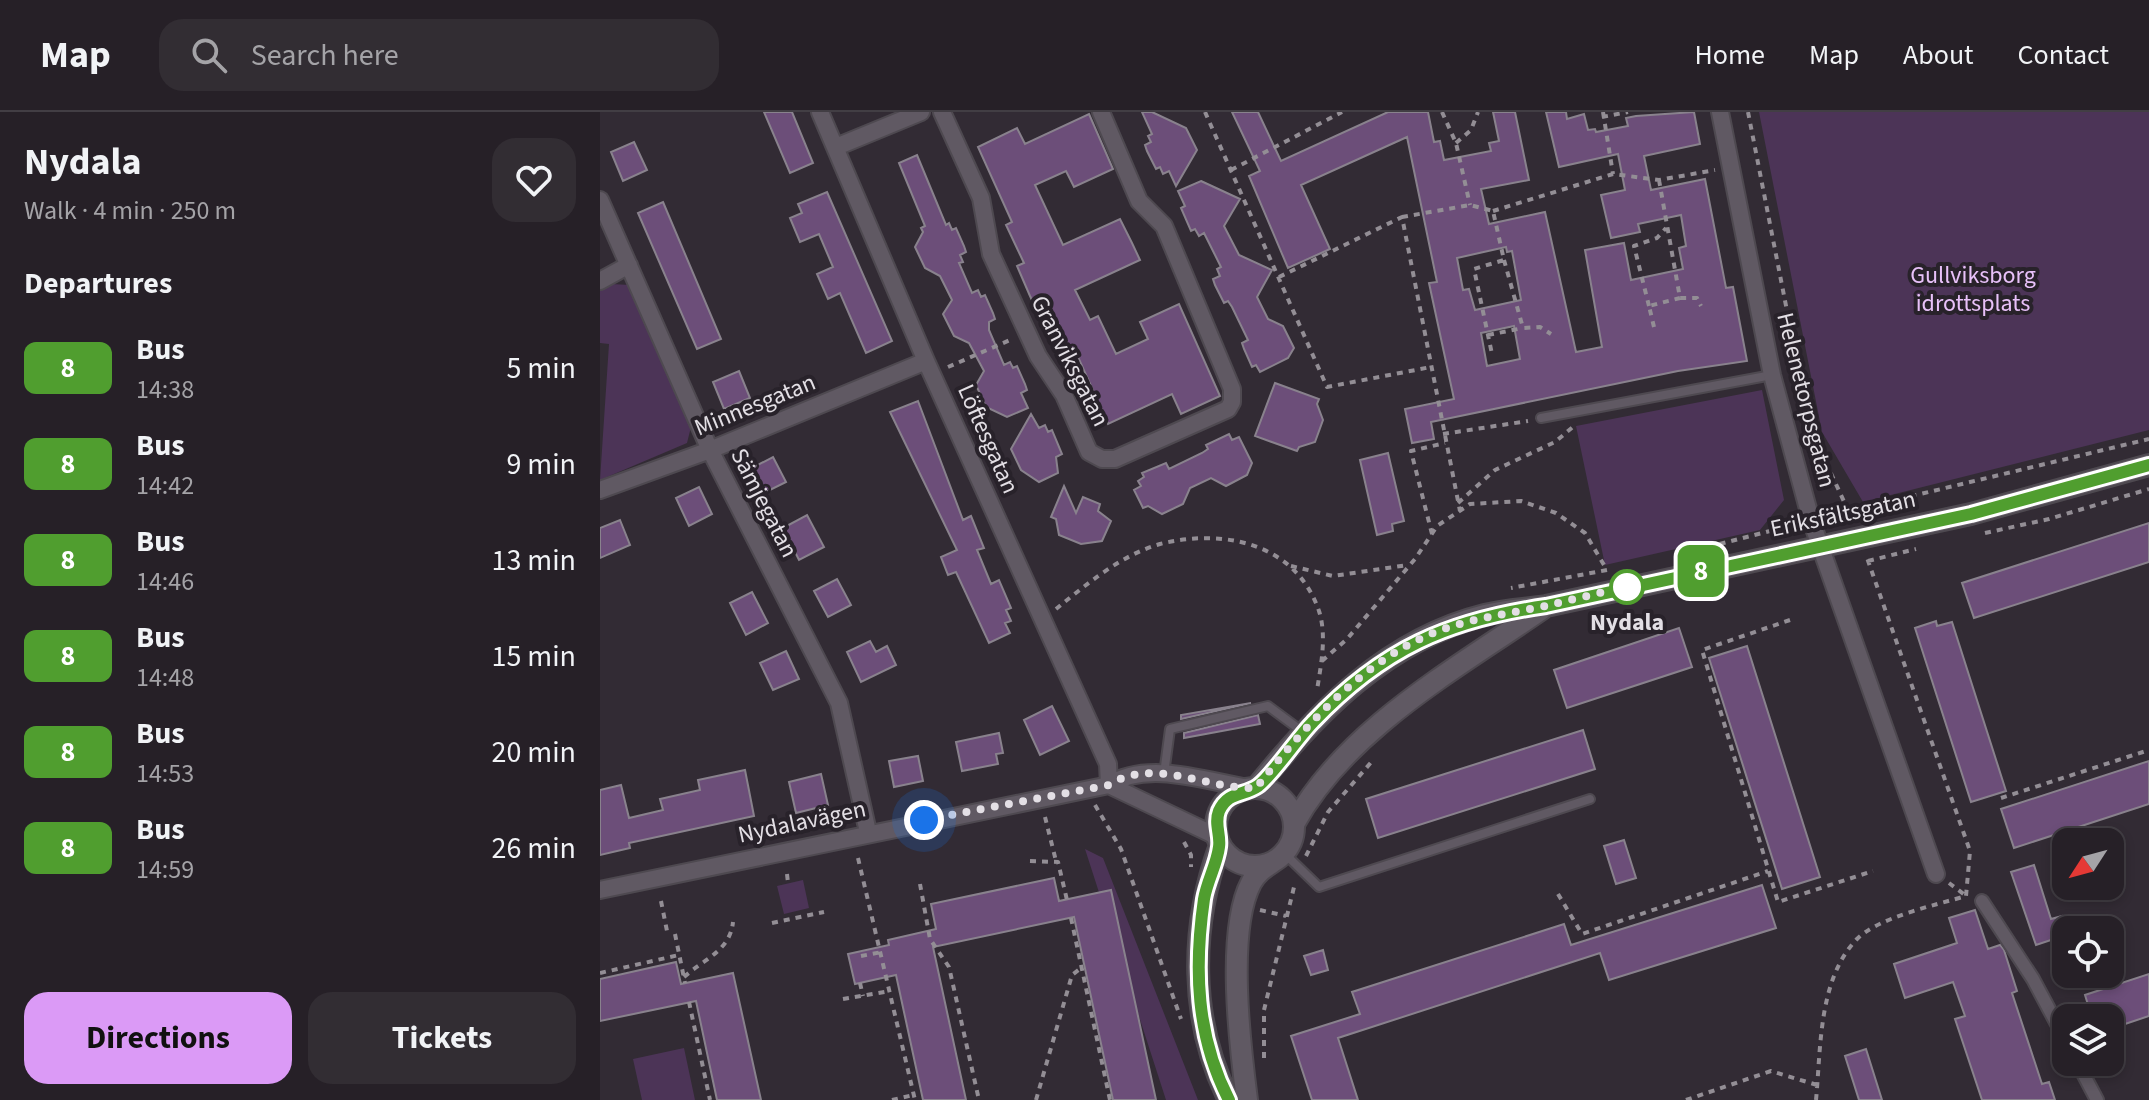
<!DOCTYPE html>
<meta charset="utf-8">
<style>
body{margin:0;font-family:"Source Sans 3",sans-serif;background:#322d33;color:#f1f3f6;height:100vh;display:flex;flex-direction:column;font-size:30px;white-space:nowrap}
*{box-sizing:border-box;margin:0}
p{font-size:26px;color:#a4a3a7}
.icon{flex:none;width:44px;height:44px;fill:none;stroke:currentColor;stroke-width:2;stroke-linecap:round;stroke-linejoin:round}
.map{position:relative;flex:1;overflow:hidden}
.drawer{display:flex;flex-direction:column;background:#262027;width:600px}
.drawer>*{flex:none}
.badge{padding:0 16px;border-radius:12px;font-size:28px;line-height:52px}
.needle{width:52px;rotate:234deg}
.buttons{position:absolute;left:1452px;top:716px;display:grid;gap:16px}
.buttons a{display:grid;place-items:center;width:72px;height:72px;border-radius:16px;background:#262027;box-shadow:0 4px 12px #0003,0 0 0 2px #423e44;font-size:40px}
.you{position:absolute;width:40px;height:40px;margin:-20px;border:6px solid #fff;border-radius:50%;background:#1a73e8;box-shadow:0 0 0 12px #1a73e833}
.map>.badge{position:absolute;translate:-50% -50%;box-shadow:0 0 0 4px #fff}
h2{padding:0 24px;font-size:30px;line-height:72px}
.round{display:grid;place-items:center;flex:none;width:84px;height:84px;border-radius:24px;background:#322d33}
.head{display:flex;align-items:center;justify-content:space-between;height:136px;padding:0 24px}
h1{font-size:38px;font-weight:700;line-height:60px}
.primary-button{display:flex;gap:16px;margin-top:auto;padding:16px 24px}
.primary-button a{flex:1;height:92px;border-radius:24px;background:#db9af6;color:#111;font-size:32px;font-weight:700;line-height:92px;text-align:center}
.primary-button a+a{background:#322d33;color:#f1f3f6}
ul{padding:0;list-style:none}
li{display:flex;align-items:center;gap:24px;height:96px;padding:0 24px}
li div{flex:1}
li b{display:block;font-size:30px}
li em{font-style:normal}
li .badge{min-width:88px;font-weight:700;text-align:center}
header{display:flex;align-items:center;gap:48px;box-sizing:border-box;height:112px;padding:0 40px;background:#262027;border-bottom:2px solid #423e44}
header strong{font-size:38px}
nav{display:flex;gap:44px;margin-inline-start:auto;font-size:28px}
.search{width:560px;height:72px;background:#322d33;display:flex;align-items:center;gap:20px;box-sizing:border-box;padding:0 28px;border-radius:24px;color:#a4a3a7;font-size:30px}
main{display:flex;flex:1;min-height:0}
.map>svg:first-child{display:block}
</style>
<header>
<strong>Map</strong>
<div class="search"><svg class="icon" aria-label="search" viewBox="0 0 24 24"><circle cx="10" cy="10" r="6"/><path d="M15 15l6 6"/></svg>Search here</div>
<nav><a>Home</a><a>Map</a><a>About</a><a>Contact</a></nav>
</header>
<main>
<section class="drawer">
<div class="head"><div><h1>Nydala</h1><p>Walk · 4 min · 250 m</p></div><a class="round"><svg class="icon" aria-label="heart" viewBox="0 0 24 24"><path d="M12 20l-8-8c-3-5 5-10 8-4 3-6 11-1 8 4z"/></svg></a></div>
<h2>Departures</h2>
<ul>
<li><span class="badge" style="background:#509e2f;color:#fff">8</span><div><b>Bus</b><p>14:38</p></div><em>5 min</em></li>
<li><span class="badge" style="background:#509e2f;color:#fff">8</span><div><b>Bus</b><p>14:42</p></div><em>9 min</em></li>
<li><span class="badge" style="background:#509e2f;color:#fff">8</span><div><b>Bus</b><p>14:46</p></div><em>13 min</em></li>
<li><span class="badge" style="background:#509e2f;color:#fff">8</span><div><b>Bus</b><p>14:48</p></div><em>15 min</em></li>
<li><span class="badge" style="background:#509e2f;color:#fff">8</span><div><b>Bus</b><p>14:53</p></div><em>20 min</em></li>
<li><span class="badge" style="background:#509e2f;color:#fff">8</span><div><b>Bus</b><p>14:59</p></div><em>26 min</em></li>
</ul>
<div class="primary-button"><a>Directions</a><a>Tickets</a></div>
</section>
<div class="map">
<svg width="1549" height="988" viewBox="0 0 1549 988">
<rect width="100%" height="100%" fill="#322b34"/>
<path fill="#4c3457" d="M1159,0H1549V318L1263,390L1222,320Z
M11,172L30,173L91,315L87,331L0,368L9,232L0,231V179Z
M1162,278L1184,388L1160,418L1005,453L976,314Z
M485,737L503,746L598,988H566Z
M203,768L209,796L184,802L177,774Z
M84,936L95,988H42L33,947Z"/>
<path fill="#6c4e79" stroke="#89828d" stroke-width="2" fill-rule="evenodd" d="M164,0H192L213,51L190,61Z
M542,0H552L586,16L597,38L576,74L569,59L563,62L560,55L556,57L547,39L545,33L551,30L548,24L552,22Z
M632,0H658L681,49L788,0H828L834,30L840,29L844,48L891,39L889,31L899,29L893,0H915L929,68L881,77L889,112L945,100L976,240L1002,235L985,138L1024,131L1031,168L1083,157L1079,136L1086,134L1081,103L1038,112L1040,120L1011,126L1001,83L1025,78L1018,42L959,55L946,0H966L967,7L984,2L988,18L995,17L996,20L1028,14L1026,6L1036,4L1094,0L1100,32L1044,44L1051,78L1105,67L1126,176L1133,175L1147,249L1078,259L831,310L834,327L812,331L805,297L854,287L829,171L837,170L807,25L701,73L730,137L688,156L649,64L660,59ZM906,135L907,140L912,139L921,188L875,198L869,177L863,178L857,146ZM914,214L920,247L887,254L881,221Z
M489,2L513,57L474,75L466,59L435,73L463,133L520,107L532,131L540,148L475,178L490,208L498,204L516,242L548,227L540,210L579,192L620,284L581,302L572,282L508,312L474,236L466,239L449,200L440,205L430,184L417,154L424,151L406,113L412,110L378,35L417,16L425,32Z
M34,30L47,58L23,69L11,40Z
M317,43L346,113L349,111L352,118L356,116L364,134L366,140L360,143L363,150L359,151L372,181L378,178L381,185L385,183L393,201L395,207L389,210V218L404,253L410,250L413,256L417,254L425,272L427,278L421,281L428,296L407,305L386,295L376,273L384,259L369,231L354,224L343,202L352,188L340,164L325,156L315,135L323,120L321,116L325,114L299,51Z
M601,69L640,87L624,114L639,143L672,158L657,185L668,207L683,214L694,236L688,246L660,260L656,253L652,255L644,237L642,231L648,228L632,195L628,189L624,191L615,173L613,167L620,164L617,157L621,155L604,121L599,124L595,117L591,119L581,96L585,94L578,79Z
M227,80L292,229L266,241L240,181L228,187L217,162L233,155L219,122L200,130L190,106L202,101L198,92Z
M63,90L121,227L97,237L38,101Z
M139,259L150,286L124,297L113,270Z
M675,271L719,287L717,292L723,308L715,330L699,335L697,339L655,324Z
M318,289L363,408L371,404L384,436L377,438L391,472L399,468L411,496L406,498L411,509L405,511L410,521L389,531L356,460L348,463L341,445L357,438L290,300Z
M431,302L439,316L445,313L448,320L452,318L462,342L456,345L458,361L439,370L421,358L411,337Z
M629,322L632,328L639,325L652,351L647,363L626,374L611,366L590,376L583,392L562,402L548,394L543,396L534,378L541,374L538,369L544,365L542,361L566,351L569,357L602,341L608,337L606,333Z
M788,341L804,409L792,412L793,419L777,423L760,348Z
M173,345L186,370L164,381L152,356Z
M464,374L476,401L483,385L500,392L498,399L511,409L502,429L481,432L459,423L456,407L451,405Z
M99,375L112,402L89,414L76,386Z
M207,403L224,435L199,448L183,416Z
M20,408L30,433L0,446V416Z
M1549,411V450L1374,506L1362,471Z
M237,467L251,493L228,505L214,479Z
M152,480L168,511L146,523L130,491Z
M1336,509L1337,514L1352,510L1406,679L1371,690L1315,516Z
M1079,516L1092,555L967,596L954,558Z
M270,529L276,540L287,534L296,553L261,570L247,540Z
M1147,534L1220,765L1182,777L1109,546Z
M186,539L199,567L173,578L160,551Z
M651,591L581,607V603Z
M452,594L469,629L440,643L424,608Z
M658,603L660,612L584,626V621Z
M983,618L995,657L778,726L766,687Z
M399,621L403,641L396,642L398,652L362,659L356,630Z
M318,644L323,669L294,675L289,649Z
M1549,649V692L1414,736L1401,697Z
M145,658L154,704L29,731L30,736L0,743V678L21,673L29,706L63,698L60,687L100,678L98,668Z
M221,662L228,693L196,701L189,670Z
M1024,728L1036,766L1016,772L1004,734Z
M1434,753L1451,807L1462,804L1466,818V823L1436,833L1411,760Z
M454,766L459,789L511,778L556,988H513L474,805L333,835L366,988H323L296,863L255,872L248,842L289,833L288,828L336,817L331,792Z
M1162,773L1176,816L1009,868L1000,841L738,926L758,988H712L691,924L760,902L752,880L964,812L971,833Z
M1375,798L1388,837L1400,833L1404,838L1417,879L1412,881L1442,972L1449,970L1455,988H1382L1355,907L1365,904L1353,870L1305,886L1294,852L1357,831L1349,806Z
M723,838L728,858L711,863L704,844Z
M76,850L81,872L133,861L161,988H117L96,889L0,909V867Z
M1549,862V904L1510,917V906H1492L1485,883Z
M1266,937L1282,988H1259L1245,944Z"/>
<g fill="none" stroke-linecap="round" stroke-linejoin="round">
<defs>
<path id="service" d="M941,306L1172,263
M564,662L570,617L668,594L703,620
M684,741L719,775L990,687"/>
<path id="pedestrian" d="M1382,789L1433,867L1466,929
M1477,950L1497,988"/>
<path id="minor" d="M220,0L326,249L508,652L509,673
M342,0L381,86L391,142L438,244L464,283L489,340L502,347H515L628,297L632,290V277L564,114L539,89L501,0
M1120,0L1172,263L1211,408L1336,762
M236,35L321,0
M0,88L110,338L239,591L268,720
M0,169L29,153
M0,378L110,338L326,249
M509,673L618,725
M0,778L509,673C547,648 606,669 648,676"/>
<path id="tertiary" d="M656,676C717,600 788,527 885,503C904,498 926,497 946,494L1371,402L1549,353
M616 715a39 39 0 1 1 78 0a39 39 0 1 1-78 0Z
M694,712C746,617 856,557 942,497
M620,733C590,815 589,908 629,988
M647,988C640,934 626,819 651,771C656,761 664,756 673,750"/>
</defs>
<use href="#service" stroke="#4e4950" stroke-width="12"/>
<use href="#pedestrian" stroke="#4e4950" stroke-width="16"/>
<use href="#minor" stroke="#4e4950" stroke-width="20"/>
<use href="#tertiary" stroke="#4e4950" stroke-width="24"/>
<path stroke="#938e95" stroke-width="4" stroke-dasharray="6 6" stroke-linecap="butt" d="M605,0L727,275L831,255
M842,0L856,31L870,93
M1003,0L1013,62
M1148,0L1210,316L1253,409
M1002,5L1028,0
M856,31L871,18L878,0
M631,58L742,0
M1059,68L1080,186H1097L1101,194
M893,99L1013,62L1059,68L1115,58
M802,105L870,93L893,99L904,148L874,157L892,242
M904,148L923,216L940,215L951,222
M679,165L802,105L860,399
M1049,194L1034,134L1057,126L1066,116
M1054,215L1049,194L1080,186
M888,223L923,216
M348,255L410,228
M843,322L928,309
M858,391L895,358L955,330L974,314
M1229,404L1549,327
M1385,421L1449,407L1549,377
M832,422L811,339L845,331
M1108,435L1193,413
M1268,449L1316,437
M691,454L733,464L808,453
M456,497C487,472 521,443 560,432C623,416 696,431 719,499C727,524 721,553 717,578
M1190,508L1102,538L1178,790L1273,759
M722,549L747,527L815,447L837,414L870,392L921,389L956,401L985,421L1007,458L911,476
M1401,686L1549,638
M495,693L521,737L581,907
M445,705L456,749
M584,730L591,743V755
M706,744L728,700L774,647
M258,746L315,988
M430,749L458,750L467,788
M187,762L188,771
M1349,771L1365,783
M320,772L330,827L349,855L379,988
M958,782L982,822L1168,759
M61,789L68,824
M660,798L686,804
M471,806L510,988
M172,811L224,800
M75,822L85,871
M261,844L282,840
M0,861L79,843
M84,865C104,847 130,839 133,810
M260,871L263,884
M243,887L290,879
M89,890L110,988
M664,946V898L695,771
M292,988L313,983
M436,988L472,863L481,856
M1086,988L1171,959L1217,973
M1216,988C1221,937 1218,867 1257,827C1279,805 1336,793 1366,784L1370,739L1266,443"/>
<use href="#service" stroke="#605963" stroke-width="8"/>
<use href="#pedestrian" stroke="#605963" stroke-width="12"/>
<use href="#minor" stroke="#605963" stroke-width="16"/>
<use href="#tertiary" stroke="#605963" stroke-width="20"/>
</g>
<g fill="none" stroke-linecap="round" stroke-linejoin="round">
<defs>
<path id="line" d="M629,988C596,924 594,856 604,787C607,769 617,752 619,735C621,723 614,712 619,699C628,679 644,684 658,674C672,664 698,625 713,610C782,537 848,508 946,494L1371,402L1549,353"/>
</defs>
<use href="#line" stroke="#fff" stroke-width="18"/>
<use href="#line" stroke="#509e2f" stroke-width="12"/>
<path stroke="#e3dfe5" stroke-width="8" stroke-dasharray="0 14.4" d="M324,708L509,673C553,644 609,678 656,676C701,619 755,557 822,526C862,507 903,503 945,494C972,488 1001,480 1027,475"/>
</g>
<circle fill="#fff" stroke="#509e2f" stroke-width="4" cx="1027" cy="475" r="16"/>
<g text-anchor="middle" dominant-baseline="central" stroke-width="8" stroke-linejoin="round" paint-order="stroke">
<g font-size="24" fill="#e8c1f9" stroke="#28222a">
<text x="1373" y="163">Gullviksborg<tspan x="1373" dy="28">idrottsplats</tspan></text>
</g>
<g font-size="24" fill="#e3dfe5" stroke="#28222a">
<text transform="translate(470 249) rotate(63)">Granviksgatan</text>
<text transform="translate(1206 288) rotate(76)">Helenetorpsgatan</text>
<text transform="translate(155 293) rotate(-22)">Minnesgatan</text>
<text transform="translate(388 327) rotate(66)">Löftesgatan</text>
<text transform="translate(164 391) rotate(63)">Sämjegatan</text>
<text transform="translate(1243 402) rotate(-12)">Eriksfältsgatan</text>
<text transform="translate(202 710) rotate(-12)">Nydalavägen</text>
</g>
<g font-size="24" font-weight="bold" fill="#e3dfe5" stroke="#28222a">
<text x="1027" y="510">Nydala</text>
</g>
</g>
</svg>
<div class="buttons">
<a><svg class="needle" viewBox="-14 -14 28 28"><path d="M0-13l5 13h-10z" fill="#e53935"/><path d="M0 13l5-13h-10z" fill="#a4a3a7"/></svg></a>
<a><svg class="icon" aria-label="locate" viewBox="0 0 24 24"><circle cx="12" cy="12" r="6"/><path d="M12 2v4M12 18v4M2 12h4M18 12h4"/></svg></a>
<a><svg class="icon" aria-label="layers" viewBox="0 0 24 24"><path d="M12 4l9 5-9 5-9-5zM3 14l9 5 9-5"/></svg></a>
</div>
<div class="you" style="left:324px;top:708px"></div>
<b class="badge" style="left:1101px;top:459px;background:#509e2f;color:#fff">8</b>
</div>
</main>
